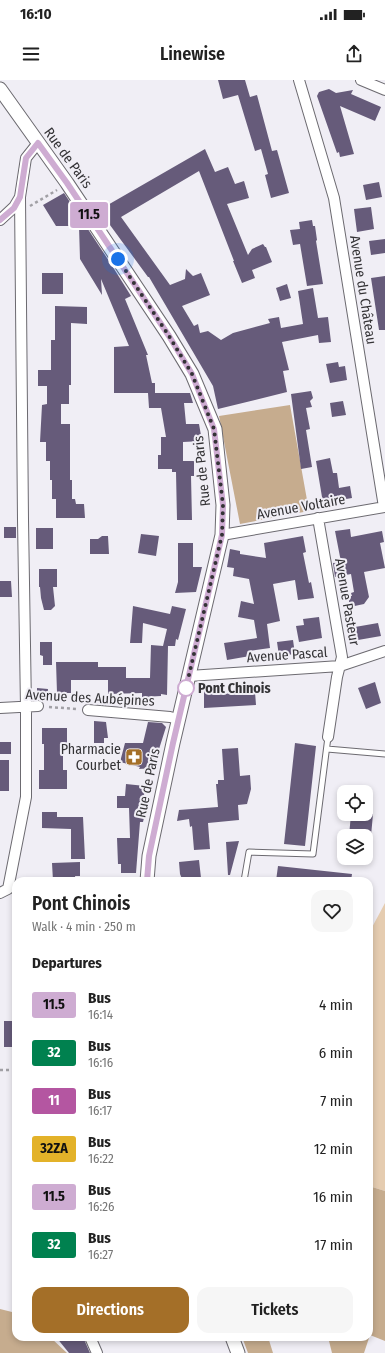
<!DOCTYPE html>
<meta charset="utf-8">
<style>
body{margin:0;font-family:"Fira Sans Condensed",sans-serif;background:#f6f6f6;color:#222;height:100vh;display:flex;flex-direction:column;font-size:15px;white-space:nowrap}
*{box-sizing:border-box;margin:0}
p{font-size:13px;color:#767676}
.icon{flex:none;width:22px;height:22px;fill:none;stroke:currentColor;stroke-width:2;stroke-linecap:round;stroke-linejoin:round}
.map{position:relative;flex:1;overflow:hidden}
.side{position:absolute;left:12px;top:797px;width:361px;height:464px;display:flex;flex-direction:column;background:#fff;border-radius:12px;box-shadow:0 2px 6px #0003}
.side>*{flex:none}
.badge{padding:0 8px;border-radius:3px;font-size:14px;line-height:26px}
.buttons{position:absolute;left:337px;top:705px;display:grid;gap:8px}
.buttons a{display:grid;place-items:center;width:36px;height:36px;border-radius:8px;background:#fff;box-shadow:0 2px 6px #0003;font-size:20px}
.you{position:absolute;width:20px;height:20px;margin:-10px;border:3px solid #fff;border-radius:50%;background:#1a73e8;box-shadow:0 0 0 6px #1a73e833}
.map>.badge{position:absolute;translate:-50% -50%;box-shadow:0 0 0 2px #fff}
h2{padding:0 20px;font-size:15px;line-height:36px}
.round{display:grid;place-items:center;flex:none;width:42px;height:42px;border-radius:12px;background:#f6f6f6}
.summary{display:flex;align-items:center;justify-content:space-between;height:68px;padding:0 20px}
h1{font-size:19px;font-weight:600;line-height:30px}
.button{display:flex;gap:8px;margin-top:auto;padding:8px 20px}
.button a{flex:1;height:46px;border-radius:12px;background:#a46f28;color:#fff;font-size:16px;font-weight:600;line-height:46px;text-align:center}
.button a+a{background:#f6f6f6;color:#222}
ul{padding:0;list-style:none}
li{display:flex;align-items:center;gap:12px;height:48px;padding:0 20px}
li div{flex:1}
li b{display:block;font-size:15px}
li em{font-style:normal}
li .badge{min-width:44px;font-weight:700;text-align:center}
.status{display:flex;justify-content:space-between;align-items:center;height:28px;padding:0 20px;background:#fff;direction:ltr}
.status svg{height:11px;fill:currentColor}
header{display:flex;justify-content:space-between;align-items:center;height:52px;padding:0 20px;background:#fff;font-size:18px;font-weight:600}
.map>svg:first-child{display:block}
</style>
<div class="status"><b>16:10</b><svg viewBox="0 0 49 12"><path d="M0 12V9h3v3zM5 12V6h3v6zM10 12V3h3v9zM15 12V0h3v12zM26 1h20v11H26zM47 4h2v5h-2z"/></svg></div>
<header><svg class="icon" aria-label="menu" viewBox="0 0 24 24"><path d="M4 6h16M4 12h16M4 18h16"/></svg>Linewise<svg class="icon" aria-label="share" viewBox="0 0 24 24"><path d="M12 15V3M7 8l5-5 5 5M5 13v7h14v-7"/></svg></header>
<div class="map">
<svg width="385" height="1273" viewBox="0 0 385 1273">
<rect width="100%" height="100%" fill="#f0eef5"/>
<path fill="#e5ccb0" d="M385,823V1111L369,1106V853Z"/>
<path fill="#c6ac8e" d="M290,325L309,431L240,444L219,336Z
M369,1106L385,1111V1261L370,1255L364,1273H332L328,1257H369Z
M0,1229L16,1233V1257H50L67,1273H0Z
M242,1257H268L273,1273H248Z"/>
<path fill="#665b7a" d="M218,0H245L250,17L257,15L272,71L277,70L289,113L271,118L265,95L268,94L261,69L255,71L238,15L223,19Z
M329,9L336,13L353,10L351,14L381,27L375,41L340,26L354,74L340,77L339,72L337,73L317,16L319,12Z
M205,69L215,92L228,87L235,104L244,101L249,118L227,124L248,175L252,169L263,164L265,167H266L272,182L252,190L255,198L242,203L233,181H234L199,91L121,137L170,205L185,199L186,189L193,196L201,193L210,215L182,226L194,246L198,244L200,253L208,251L221,260L233,253L270,243L268,239L279,237L281,248L303,244L298,211L313,208L318,238L328,237L331,262L319,263L318,255L282,262L289,290L283,291L287,312L218,329L213,306L149,197H148L99,130Z
M379,102L382,117L366,120L363,105Z
M64,113L111,184L131,216L125,219L148,275H146L152,303H155V313H190L193,323H184L186,344H199L202,361L183,362V381H194V396H191L192,440H177L176,392H172V389H158V375H161V357H166L161,328H149L148,313H114V267L129,266L101,199L102,215L80,179L79,146H56L43,125Z
M371,127L374,149L357,152L354,129Z
M312,140L313,146H315L317,160L316,161L323,204L307,206L300,164L293,165L290,150L300,149L299,142Z
M385,159V173L371,175L369,161Z
M42,193H63V214H42Z
M385,196V250H379L371,198Z
M287,204L291,218L280,221L276,208Z
M55,226L87,227V244L71,243V305H69V324H61V344H70V400H72V419H75L76,424H84L85,438H56V419H52V400H50V381H46V362H40L42,325L47,324V306H38V290H51V260H55Z
M338,282L339,287L345,286L347,300L330,303L326,284Z
M311,311L313,318L310,321L312,327L306,328L310,349L306,350L312,387L301,389L291,314Z
M343,321L346,335L332,337L330,323Z
M330,378L333,393H337L339,408L350,406L352,418L323,423L316,381Z
M4,447H16V458H4Z
M36,448H53V469H36Z
M350,449L351,457L382,451L384,462L380,463L385,488L364,492L369,517L364,524L350,527L348,516H352L351,513L354,512L351,494L335,497L333,483L341,482L335,451Z
M141,454L159,456L156,476L138,473Z
M102,456H108L109,474H90V459H98Z
M303,456L306,472L303,473L309,503L311,502L314,518L298,520L295,500L273,504L280,541L267,544L270,568L249,571L250,576L227,580L224,563L257,558L254,540L238,537L241,521L254,524L249,499L233,496L234,488L227,487L230,469L240,471V474L266,478L264,463Z
M178,463H193V487H202L196,512L175,513L178,502Z
M39,489H57V507H53L55,526L51,530H44L41,518L40,507H39Z
M0,501H11L12,517H0Z
M133,526L170,534L172,526L186,529L178,560L176,559L175,566H168L167,615L161,614V616L142,617V613L108,614V600H71V613H57L56,582H98V587H126V598H150L151,565L163,566L167,549L143,543L142,563H130Z
M319,537L322,558L299,562L296,546L304,545L303,539Z
M378,543L381,556L358,560L355,547Z
M293,560L295,574L279,576L277,562Z
M40,562H52V585H43V576L40,575Z
M375,602L381,623L366,629L358,608Z
M219,604L220,614L255,612L256,625L204,628V605Z
M37,608L48,609L47,620L37,619Z
M94,641L106,642L108,658H104V663H94Z
M148,642L162,643L166,647L153,688L139,689L140,687L120,682L125,663H143Z
M42,648H67V664L63,663V690H67V709H39V690H44V664H42Z
M0,662H11V674H0Z
M295,663L316,666L305,766L284,764Z
M238,668L240,696L250,695L251,709L247,724L238,725L239,740L208,743L210,769L194,770L192,746L190,747L189,739L177,741L179,730L218,727L216,704H218V700H224L222,669Z
M0,680H9V711H0Z
M126,704L145,706L144,716H149L143,742H140L136,793H121V784H118L117,758H130L129,728H117V716H125Z
M42,732H57V737H83L85,779H71V749L42,748Z
M351,734H373L371,756H349Z
M239,761L230,795H228L226,762Z
M199,780L201,798L182,799L180,794L179,782Z
M80,782V796H75L76,801H53L52,783Z
M278,786L352,794L351,801H276Z
M4,941H16V967H4Z
M56,1257H83L90,1273H69Z"/>
<g fill="none" stroke-linecap="round" stroke-linejoin="round">
<defs>
<path id="service" d="M327,669L385,674
M244,801L249,772L313,774L328,657"/>
<path id="minor" d="M299,0L334,118L384,427
M361,0L385,10
M0,140L14,127L20,117L26,78L38,63
M318,438L342,577L337,597L328,657
M222,455L385,427
M189,596L340,586L385,571
M0,628L38,626
M88,630L170,637L178,639
M0,813L8,809L26,717V628L23,440L20,117
M90,1257L97,1273"/>
<path id="tertiary" d="M0,9L67,103L169,256L192,294L215,349L223,425L222,455L173,663L149,776L147,801
M232,1257L238,1273"/>
</defs>
<use href="#service" stroke="#6c6a70" stroke-width="7"/>
<use href="#minor" stroke="#6c6a70" stroke-width="12"/>
<use href="#tertiary" stroke="#6c6a70" stroke-width="15"/>
<path stroke="#a1a0a5" stroke-width="2.5" stroke-dasharray="3 3" stroke-linecap="butt" d="M30,126L57,110
M49,627L77,629
M0,990H16"/>
<use href="#service" stroke="#fff" stroke-width="5"/>
<use href="#minor" stroke="#fff" stroke-width="10"/>
<use href="#tertiary" stroke="#fff" stroke-width="13"/>
</g>
<g fill="none" stroke-linecap="round" stroke-linejoin="round">
<defs>
<path id="line" d="M0,140L14,128L20,117L26,78L38,63L67,103L169,256L192,294L214,349L223,425L222,455L173,663L149,776L147,801"/>
</defs>
<use href="#line" stroke="#fff" stroke-width="9"/>
<use href="#line" stroke="#ceacd2" stroke-width="6"/>
<path stroke="#343336" stroke-width="4" stroke-dasharray="0 7.2" d="M118,179L169,256L192,294L214,349L223,425L222,455L185,612L186,608"/>
</g>
<defs>
<symbol id="pharmacy-square" viewBox="-11 -11 22 22"><rect x="-9" y="-9" width="18" height="18" rx="4" fill="#a46f28" stroke="#f0eef5"/><path d="M-2-6h4v4h4v4h-4v4h-4v-4h-4v-4h4Z" fill="#fff"/></symbol>
</defs>
<g fill-rule="evenodd">
<use href="#pharmacy-square" x="124" y="667" width="20" height="20"/>
</g>
<circle fill="#fff" stroke="#ceacd2" stroke-width="2" cx="186" cy="608" r="8"/>
<g text-anchor="middle" dominant-baseline="central" stroke-width="4" stroke-linejoin="round" paint-order="stroke">
<g font-size="14" fill="#343336" stroke="#f0eef5">
<text transform="translate(68 78) rotate(54)">Rue de Paris</text>
<text transform="translate(363 210) rotate(81)">Avenue du Château</text>
<text transform="translate(202 391) rotate(-96)">Rue de Paris</text>
<text transform="translate(301 427) rotate(-10)">Avenue Voltaire</text>
<text transform="translate(347 522) rotate(80)">Avenue Pasteur</text>
<text transform="translate(287 575) rotate(-4)">Avenue Pascal</text>
<text transform="translate(90 618) rotate(3)">Avenue des Aubépines</text>
<text transform="translate(148 703) rotate(-78)">Rue de Paris</text>
</g>
<g font-size="14" font-weight="bold" fill="#343336" stroke="#f0eef5" text-anchor="start">
<text x="198" y="608">Pont Chinois</text>
</g>
<g font-size="14" fill="#343336" stroke="#f0eef5" text-anchor="end">
<text x="121" y="669">Pharmacie<tspan x="121" dy="16">Courbet</tspan></text>
</g>
</g>
</svg>
<div class="buttons">
<a><svg class="icon" aria-label="locate" viewBox="0 0 24 24"><circle cx="12" cy="12" r="6"/><path d="M12 2v4M12 18v4M2 12h4M18 12h4"/></svg></a>
<a><svg class="icon" aria-label="layers" viewBox="0 0 24 24"><path d="M12 4l9 5-9 5-9-5zM3 14l9 5 9-5"/></svg></a>
</div>
<div class="you" style="left:118px;top:179px"></div>
<b class="badge" style="left:89px;top:135px;background:#ceacd2;color:#111">11.5</b>
<section class="side">
<div class="summary"><div><h1>Pont Chinois</h1><p>Walk · 4 min · 250 m</p></div><a class="round"><svg class="icon" aria-label="heart" viewBox="0 0 24 24"><path d="M12 20l-8-8c-3-5 5-10 8-4 3-6 11-1 8 4z"/></svg></a></div>
<h2>Departures</h2>
<ul>
<li><span class="badge" style="background:#ceacd2;color:#111">11.5</span><div><b>Bus</b><p>16:14</p></div><em>4 min</em></li>
<li><span class="badge" style="background:#00814f;color:#fff">32</span><div><b>Bus</b><p>16:16</p></div><em>6 min</em></li>
<li><span class="badge" style="background:#b456a1;color:#fff">11</span><div><b>Bus</b><p>16:17</p></div><em>7 min</em></li>
<li><span class="badge" style="background:#e3b229;color:#111">32ZA</span><div><b>Bus</b><p>16:22</p></div><em>12 min</em></li>
<li><span class="badge" style="background:#ceacd2;color:#111">11.5</span><div><b>Bus</b><p>16:26</p></div><em>16 min</em></li>
<li><span class="badge" style="background:#00814f;color:#fff">32</span><div><b>Bus</b><p>16:27</p></div><em>17 min</em></li>
</ul>
<div class="button"><a>Directions</a><a>Tickets</a></div>
</section>
</div>
